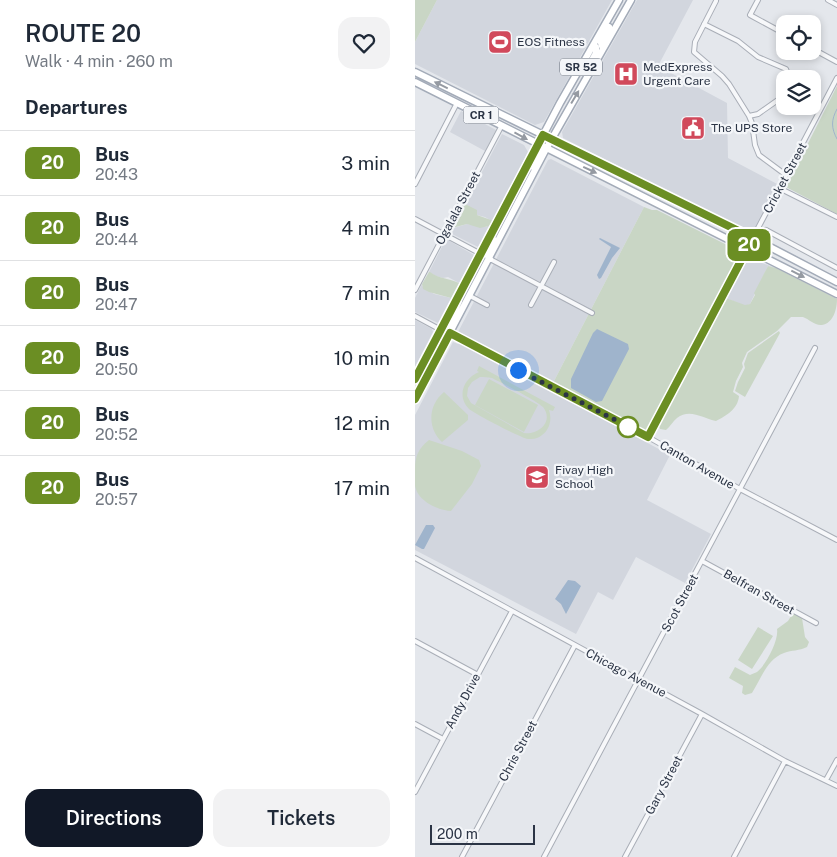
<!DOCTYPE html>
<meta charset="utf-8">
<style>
body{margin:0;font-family:"Public Sans",sans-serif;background:#f2f2f3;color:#1f2937;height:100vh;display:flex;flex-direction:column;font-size:19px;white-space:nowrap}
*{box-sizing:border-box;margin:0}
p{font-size:16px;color:#747a83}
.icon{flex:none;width:28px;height:28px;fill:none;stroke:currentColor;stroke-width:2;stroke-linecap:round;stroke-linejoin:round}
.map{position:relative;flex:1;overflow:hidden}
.drawer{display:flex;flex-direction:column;background:#fff;width:415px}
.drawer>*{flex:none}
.badge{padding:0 10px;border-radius:8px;font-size:18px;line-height:32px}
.buttons{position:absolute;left:361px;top:15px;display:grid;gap:10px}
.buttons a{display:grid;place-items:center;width:45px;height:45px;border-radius:10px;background:#fff;box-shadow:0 2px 8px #0003;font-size:25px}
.scale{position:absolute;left:15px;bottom:12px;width:105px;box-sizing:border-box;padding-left:5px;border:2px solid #2b3445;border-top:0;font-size:14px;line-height:18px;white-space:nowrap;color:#2b3445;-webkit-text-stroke:4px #f4f6f9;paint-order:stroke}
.you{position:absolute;width:25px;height:25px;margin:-12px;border:4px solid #fff;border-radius:50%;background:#1a73e8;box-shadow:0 0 0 8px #1a73e833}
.map>.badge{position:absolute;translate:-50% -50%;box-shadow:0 0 0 2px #fff}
h2{padding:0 25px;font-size:19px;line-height:45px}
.round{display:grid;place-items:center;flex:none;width:52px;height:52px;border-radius:15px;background:#f2f2f3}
.overview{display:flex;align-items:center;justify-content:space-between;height:85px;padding:0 25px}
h1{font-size:24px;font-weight:600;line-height:38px}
.button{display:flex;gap:10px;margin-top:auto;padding:10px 25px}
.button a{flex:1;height:58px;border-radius:15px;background:#111827;color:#fff;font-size:20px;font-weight:600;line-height:58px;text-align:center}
.button a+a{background:#f2f2f3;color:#1f2937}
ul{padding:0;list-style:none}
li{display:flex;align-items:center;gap:15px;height:65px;padding:0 25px;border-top:1px solid #e0e1e3}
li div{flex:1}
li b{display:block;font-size:19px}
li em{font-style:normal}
li .badge{min-width:55px;font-weight:700;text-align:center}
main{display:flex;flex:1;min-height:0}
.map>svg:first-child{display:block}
</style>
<main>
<section class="drawer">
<div class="overview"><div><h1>ROUTE 20</h1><p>Walk · 4 min · 260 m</p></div><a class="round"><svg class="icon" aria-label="heart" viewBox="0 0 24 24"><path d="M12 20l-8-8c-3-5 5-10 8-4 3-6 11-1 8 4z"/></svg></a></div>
<h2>Departures</h2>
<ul>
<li><span class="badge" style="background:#6b8e23;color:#fff">20</span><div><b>Bus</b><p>20:43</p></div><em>3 min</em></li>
<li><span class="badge" style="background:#6b8e23;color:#fff">20</span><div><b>Bus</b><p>20:44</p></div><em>4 min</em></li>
<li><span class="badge" style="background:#6b8e23;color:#fff">20</span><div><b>Bus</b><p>20:47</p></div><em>7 min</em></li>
<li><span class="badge" style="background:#6b8e23;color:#fff">20</span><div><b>Bus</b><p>20:50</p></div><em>10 min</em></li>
<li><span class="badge" style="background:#6b8e23;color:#fff">20</span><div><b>Bus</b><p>20:52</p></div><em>12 min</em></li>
<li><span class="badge" style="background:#6b8e23;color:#fff">20</span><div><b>Bus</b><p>20:57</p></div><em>17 min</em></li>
</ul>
<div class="button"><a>Directions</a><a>Tickets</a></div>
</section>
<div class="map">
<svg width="422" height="857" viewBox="0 0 422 857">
<rect width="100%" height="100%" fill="#e4e7ec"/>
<path fill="#d2d6de" d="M22,0H197L129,122L120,125L0,64V42Z
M222,0H278L243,66L312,103L313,158L364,185L338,234L148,138L147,132Z
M46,111L81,130L70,151L35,132Z
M87,134L109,145L113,152L77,221L70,217L62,215L50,204Z
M136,159L229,207L138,383L42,334L133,160Z
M52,224L71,227L75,224L63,247L35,233L38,226V227L39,228Z
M31,239L59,255L44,283L33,277L28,278L21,276L14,272Z
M333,258L361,268L353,266L335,304L330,306L311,298Z
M7,284V286L19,294L36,298L23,323L0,312V298Z
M0,320L17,329L18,332L0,367Z
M38,342L43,344L44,342L255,455L232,500L296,534L270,583L221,557L198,600L183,592L161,634L0,550V415Z"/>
<path fill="#c9d6c5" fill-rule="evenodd" d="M0,0H22L0,42Z
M422,86V214L371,187Z
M50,204L62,210V215L76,220L77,221L74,226L65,228L52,224L37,228Z
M229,207L237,210H242L324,251L325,254L234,431L230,433L138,383Z
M353,266L361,268L422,299C422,308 419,323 407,325C400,326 394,319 388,317C384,317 379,317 376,317L362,331L332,352L327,363L328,367L321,381L318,392L324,396C323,409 311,416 301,421C289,419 275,408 262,418C258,421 255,427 251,430L245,429L244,426L311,298L330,305L335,304L340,295L339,293Z
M14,272H15C24,279 34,278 44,283L36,298L14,292L8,289L7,284Z
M364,331L365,333L330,397L320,391L323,382L330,368L329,364L333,353Z
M64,366L140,407L138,411L134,410C139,424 130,440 113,439C106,438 60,414 54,409C41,396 49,378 64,372L62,371ZM65,377C69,377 73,377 77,378C87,383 121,400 128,407C139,421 124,435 109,433L56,403L52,396L53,388L57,382Z
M74,379L123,405L109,432L60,405Z
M29,392L53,415V420L27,442C12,428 13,405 29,392Z
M14,440L47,451L64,460L66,466L57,484L36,511C22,510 3,501 0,486C0,481 0,475 0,470C0,456 3,449 14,440Z
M378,613L387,618L390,637L394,642L392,647C384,651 377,650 369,653C352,659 346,679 337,693L330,695L327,693L328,686L314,678L320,667L335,675C337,674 340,673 342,672C351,665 364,640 362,629L373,621Z
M343,627L358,636L337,669L323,660Z"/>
<path fill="#9fb4cc" d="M185,238L205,248L197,258L186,278L184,279L182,275L196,247L184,239Z
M182,329L213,344L214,349L187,401L181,402L156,388V379L178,333Z
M11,525H18L20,528L9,549H7L0,545Z
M153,580L160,581L166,586L151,614L146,604L140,599Z"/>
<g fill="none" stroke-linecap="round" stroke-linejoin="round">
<path stroke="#9fb4cc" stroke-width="1" d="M422,109C416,120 416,128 422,139"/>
<defs>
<path id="street" d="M343,0L335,15L370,34
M413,0L422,5
M301,1L280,42L279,52L307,76L314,84L334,116L337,123L340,145L344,155L371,175
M289,24L323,41L343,57L371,69L375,79
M398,49L422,62
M334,116L343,114L370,95
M0,184L42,103
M364,188L422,217
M0,219L66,254
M351,230L422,268
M75,259L177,313
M0,290L87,125
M55,296L72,305
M116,305L139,262
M0,316L26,330
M35,333L233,437L325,489L422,540
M233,437L422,78
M0,558L287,714L370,761L422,786
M287,561L401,623
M0,641L63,675
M0,724L28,739
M411,780L422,760
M0,792L97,611
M47,857L160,645
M129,857L400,348
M210,857L287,714
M319,857L370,761"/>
<path id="primary" d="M188,49L186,43L194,27
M172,69L181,53V47L179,45
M0,72L332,235L422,282
M0,82C140,153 281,223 422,294
M118,167L124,153L126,143
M75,259L72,255L78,239
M35,333L33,326L44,301
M13,365L27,338L28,335L26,330
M0,379L145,103L204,0
M0,399L131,149L216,0"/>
</defs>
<use href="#street" stroke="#a9aeb7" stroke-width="6"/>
<use href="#primary" stroke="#a3abb8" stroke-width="9"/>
<use href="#street" stroke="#f7f8fa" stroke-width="4"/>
<use href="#primary" stroke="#fff" stroke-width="6"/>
</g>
<defs><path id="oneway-solid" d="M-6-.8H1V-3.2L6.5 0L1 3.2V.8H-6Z" transform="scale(1.25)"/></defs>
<g fill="#959aa2">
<use href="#oneway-solid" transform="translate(26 85) rotate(-154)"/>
<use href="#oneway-solid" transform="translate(160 97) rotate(-59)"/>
<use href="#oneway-solid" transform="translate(106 136) rotate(29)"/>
<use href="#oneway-solid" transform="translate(175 170) rotate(25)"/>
<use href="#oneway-solid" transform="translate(383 274) rotate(27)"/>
</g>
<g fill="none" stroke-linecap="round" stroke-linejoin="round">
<defs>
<path id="line" d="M0,379L128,135L338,238L233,437L35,333L0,399"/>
</defs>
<use href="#line" stroke="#fff" stroke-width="11"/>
<use href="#line" stroke="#6b8e23" stroke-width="8"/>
<path stroke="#2b3445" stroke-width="5" stroke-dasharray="0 9" d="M103,370L218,429L213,427"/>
</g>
<defs>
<symbol id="stadium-square" viewBox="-11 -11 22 22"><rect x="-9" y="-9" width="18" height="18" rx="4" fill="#d1495b" stroke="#f4f6f9"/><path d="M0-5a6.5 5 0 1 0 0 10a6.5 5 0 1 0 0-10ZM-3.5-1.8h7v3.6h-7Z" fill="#fff"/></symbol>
<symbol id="hospital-square" viewBox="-11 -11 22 22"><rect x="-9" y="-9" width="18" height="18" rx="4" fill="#d1495b" stroke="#f4f6f9"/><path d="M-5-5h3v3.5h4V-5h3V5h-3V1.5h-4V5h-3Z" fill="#fff"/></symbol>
<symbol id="civic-square" viewBox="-11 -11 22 22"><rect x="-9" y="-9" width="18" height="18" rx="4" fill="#d1495b" stroke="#f4f6f9"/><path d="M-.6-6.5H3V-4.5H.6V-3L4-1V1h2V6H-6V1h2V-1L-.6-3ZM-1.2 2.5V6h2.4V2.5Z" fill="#fff"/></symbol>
<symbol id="school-square" viewBox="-11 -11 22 22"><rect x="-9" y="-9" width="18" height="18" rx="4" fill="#d1495b" stroke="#f4f6f9"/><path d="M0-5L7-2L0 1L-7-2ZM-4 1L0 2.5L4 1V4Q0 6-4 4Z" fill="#fff"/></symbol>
</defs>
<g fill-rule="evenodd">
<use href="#stadium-square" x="71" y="28" width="28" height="28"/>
<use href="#hospital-square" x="197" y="60" width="28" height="28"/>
<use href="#civic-square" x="264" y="114" width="28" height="28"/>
<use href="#school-square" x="108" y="463" width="28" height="28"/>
</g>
<circle fill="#fff" stroke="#6b8e23" stroke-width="2.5" cx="213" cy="427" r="10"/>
<g text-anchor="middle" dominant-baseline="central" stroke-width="4.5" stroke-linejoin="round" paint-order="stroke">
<g fill="#f4f6f9" stroke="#676e7b" stroke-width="1">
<rect x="145" y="58.5" width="42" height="17" rx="4"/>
<rect x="48.5" y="106.5" width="35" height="17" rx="4"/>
</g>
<g font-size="11" font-weight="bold" fill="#2b3445">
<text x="166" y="67">SR 52</text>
<text x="66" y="115">CR 1</text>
</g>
<g font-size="12" fill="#2b3445" stroke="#f4f6f9" text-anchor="start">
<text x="102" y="42">EOS Fitness</text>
<text x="228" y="67">MedExpress<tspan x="228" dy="14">Urgent Care</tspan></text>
<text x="296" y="128">The UPS Store</text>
<text x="140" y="470">Fivay High<tspan x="140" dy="14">School</tspan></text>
</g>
<g font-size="12" fill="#2b3445" stroke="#f4f6f9">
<text transform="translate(370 178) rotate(-62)">Cricket Street</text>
<text transform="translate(43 208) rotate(-62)">Ogalala Street</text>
<text transform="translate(282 465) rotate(30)">Canton Avenue</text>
<text transform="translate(344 592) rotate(29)">Belfran Street</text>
<text transform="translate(265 603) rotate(-62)">Scot Street</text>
<text transform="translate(211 673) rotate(28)">Chicago Avenue</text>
<text transform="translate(48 701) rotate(-62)">Andy Drive</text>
<text transform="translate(103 751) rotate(-62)">Chris Street</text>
<text transform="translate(249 785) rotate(-62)">Gary Street</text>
</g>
</g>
</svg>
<div class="buttons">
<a><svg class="icon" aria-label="locate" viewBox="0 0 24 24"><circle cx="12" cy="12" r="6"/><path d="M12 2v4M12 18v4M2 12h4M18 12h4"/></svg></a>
<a><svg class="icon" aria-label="layers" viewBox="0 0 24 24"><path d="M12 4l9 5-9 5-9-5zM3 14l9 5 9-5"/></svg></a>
</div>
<div class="scale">200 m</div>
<div class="you" style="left:103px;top:370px"></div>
<b class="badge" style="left:334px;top:245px;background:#6b8e23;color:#fff">20</b>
</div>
</main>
